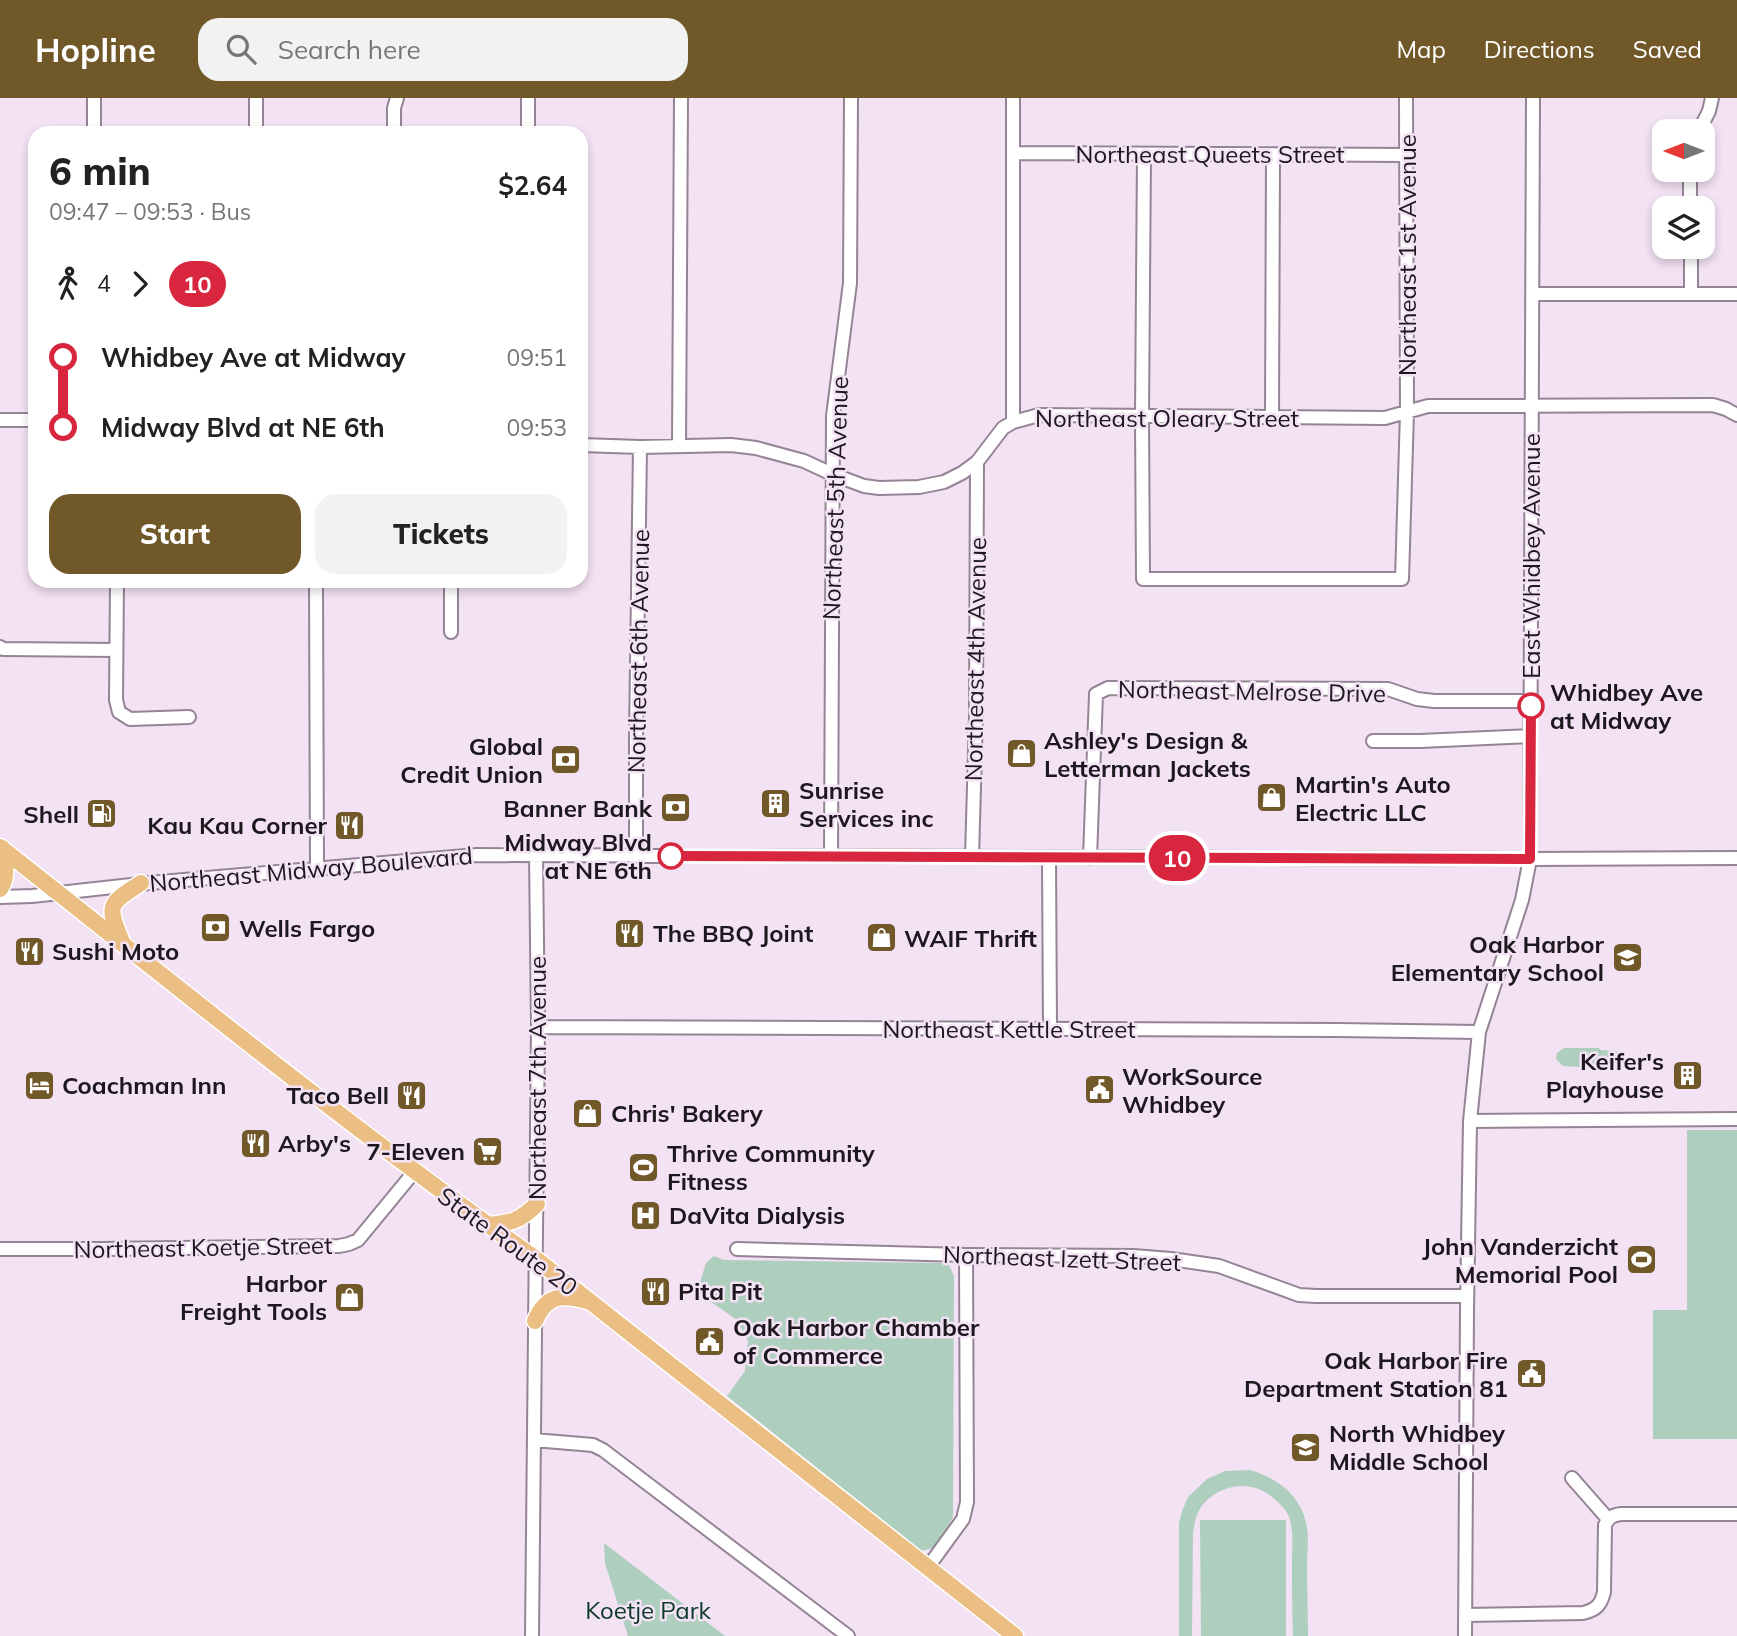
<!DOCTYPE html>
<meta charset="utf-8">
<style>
body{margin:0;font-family:Mulish,sans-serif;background:#f2f2f2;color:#222;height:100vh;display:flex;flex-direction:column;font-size:26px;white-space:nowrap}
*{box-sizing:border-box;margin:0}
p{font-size:23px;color:#767676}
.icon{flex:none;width:38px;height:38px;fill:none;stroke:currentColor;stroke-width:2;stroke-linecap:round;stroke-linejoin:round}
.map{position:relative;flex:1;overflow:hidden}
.side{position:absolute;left:28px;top:28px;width:560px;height:462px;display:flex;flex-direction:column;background:#fff;border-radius:21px;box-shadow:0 4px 10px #0003}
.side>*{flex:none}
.badge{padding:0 14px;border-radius:23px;font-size:24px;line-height:46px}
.needle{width:46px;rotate:270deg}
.tools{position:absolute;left:1652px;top:21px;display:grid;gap:14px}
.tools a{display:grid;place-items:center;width:63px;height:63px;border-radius:14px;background:#fff;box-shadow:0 4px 10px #0003;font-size:35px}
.map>.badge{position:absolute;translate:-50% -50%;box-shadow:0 0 0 4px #fff}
.legs{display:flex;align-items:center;gap:10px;height:77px;padding:0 21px;font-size:23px}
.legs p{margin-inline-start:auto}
.head{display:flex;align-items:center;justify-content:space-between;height:119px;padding:0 21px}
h1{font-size:38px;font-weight:800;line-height:52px}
.action{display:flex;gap:14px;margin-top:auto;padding:14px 21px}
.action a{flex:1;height:80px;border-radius:21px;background:#715829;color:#fff;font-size:28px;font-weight:800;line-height:80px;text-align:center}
.action a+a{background:#f2f2f2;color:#222}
ul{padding:0 21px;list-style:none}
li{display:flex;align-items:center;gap:24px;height:70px;font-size:26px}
li i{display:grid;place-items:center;width:10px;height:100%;margin:0 9px;background:currentColor}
li i::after{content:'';width:18px;height:18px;margin:-9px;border:5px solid;border-radius:50%;background:#fff}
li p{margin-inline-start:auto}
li:first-child i{background:linear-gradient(#0000 50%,currentColor 0)}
li:last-child i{background:linear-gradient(currentColor 50%,#0000 0)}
header{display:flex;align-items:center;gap:42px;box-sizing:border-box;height:98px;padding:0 35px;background:#715829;color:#fff}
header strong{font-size:33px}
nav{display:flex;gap:38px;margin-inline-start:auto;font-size:24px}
.search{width:490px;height:63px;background:#f2f2f2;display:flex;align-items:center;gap:18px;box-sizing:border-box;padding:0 24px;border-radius:21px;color:#767676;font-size:26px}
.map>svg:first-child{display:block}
</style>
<header>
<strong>Hopline</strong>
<div class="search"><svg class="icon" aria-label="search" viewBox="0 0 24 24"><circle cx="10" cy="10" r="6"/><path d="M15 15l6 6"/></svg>Search here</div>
<nav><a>Map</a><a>Directions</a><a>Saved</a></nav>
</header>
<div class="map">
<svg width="1737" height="1538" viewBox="0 0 1737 1538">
<rect width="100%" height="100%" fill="#f3e1f4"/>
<path fill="#aecfbe" d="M1564,950H1599L1600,952L1617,953V968L1599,970L1563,968L1556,961L1557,955Z
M1687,1032H1737V1341H1653V1212H1687Z
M714,1158L724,1162L941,1165L949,1167L954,1178L953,1419L937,1449L921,1453L727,1298L745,1273L748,1243L737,1222L697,1194L706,1165Z
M1250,1372C1278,1380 1303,1399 1307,1430C1309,1442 1307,1455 1307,1468C1307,1491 1308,1515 1308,1538H1293C1292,1513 1292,1488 1292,1462C1292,1449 1294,1432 1289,1419C1286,1411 1279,1405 1272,1399C1250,1380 1217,1387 1201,1409C1196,1417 1194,1426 1193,1435L1192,1538H1179V1425L1182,1413L1188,1399L1207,1381L1225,1373Z
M1200,1422H1286V1538H1201Z
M604,1445L725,1538H628L605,1465Z"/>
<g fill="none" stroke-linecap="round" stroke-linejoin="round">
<defs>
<path id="minor" d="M94,0V35
M256,0V35
M1013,0V324
M1699,33L1709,13L1712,0
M394,35V10L397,0
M528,35V0
M1013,55L1407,57
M1144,56L1142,318L1143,481H1402L1407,314L1406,0
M1690,72V110
M1691,149V196
M1533,196H1737
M1272,319L1273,57
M0,322H35
M581,347L640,349L731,347L756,350L804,363L832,376L864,388L879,390L919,389L944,384L962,375L977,364L1003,330L1013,324L1039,317L1385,320L1428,308L1713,307L1726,311L1737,317
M679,348L681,0
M117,483L116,602L119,614L130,621L189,619
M316,483L317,771
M451,483V534
M0,549L3,551L116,552
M1373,643H1420L1531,638
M636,758V639L640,349
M831,758L833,318L850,185L851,0
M972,759L976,618L977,364
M1049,760L1050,931
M1090,760L1096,596L1108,590L1388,591L1417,601L1434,603H1531
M0,799L32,798L149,785L477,757L1530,761L1737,760
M538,929L1338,932L1479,934
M1470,1023L1737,1021
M0,1151H101L339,1148L349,1146L358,1142L414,1074
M737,1151L966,1157L1133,1158L1171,1161L1219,1168L1299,1197L1316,1198H1467
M534,1342L593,1347L603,1352L848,1538
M1572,1380L1608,1421
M928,1469L963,1421L967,1404L966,1157
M1465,1517L1583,1515C1596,1512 1601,1507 1604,1494L1605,1427C1609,1419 1613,1417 1621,1416H1737
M532,1538L538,929L536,757
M1465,1538L1467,1211L1470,1023L1479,934L1522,802L1530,761L1533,0"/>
<path id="major" d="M0,749C177,888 351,1031 536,1161L1015,1538
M0,791C9,779 4,764 2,750
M122,844C107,807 107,807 141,785
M488,1127C511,1125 520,1123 537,1106
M535,1223C546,1197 561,1196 587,1203"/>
</defs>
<use href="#minor" stroke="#948495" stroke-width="16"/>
<use href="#major" stroke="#fff" stroke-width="19"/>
<use href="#minor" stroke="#fff" stroke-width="12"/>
<use href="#major" stroke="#ebbf84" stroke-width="16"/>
</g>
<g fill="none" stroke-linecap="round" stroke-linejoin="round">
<defs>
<path id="line-1" d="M671,758L1530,761L1531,608"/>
</defs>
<use href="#line-1" stroke="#fff" stroke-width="16"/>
<use href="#line-1" stroke="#d7263d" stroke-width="10"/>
</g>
<defs>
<symbol id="shop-square" viewBox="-11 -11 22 22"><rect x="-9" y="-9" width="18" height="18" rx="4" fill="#715829" stroke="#f3e1f4"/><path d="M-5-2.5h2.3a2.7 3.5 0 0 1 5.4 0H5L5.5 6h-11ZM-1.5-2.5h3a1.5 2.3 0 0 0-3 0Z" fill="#fff"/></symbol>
<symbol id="bank-square" viewBox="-11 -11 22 22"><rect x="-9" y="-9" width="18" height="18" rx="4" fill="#715829" stroke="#f3e1f4"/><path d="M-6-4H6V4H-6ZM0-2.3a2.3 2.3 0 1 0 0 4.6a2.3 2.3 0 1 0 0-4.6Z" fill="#fff"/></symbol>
<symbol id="building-square" viewBox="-11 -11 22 22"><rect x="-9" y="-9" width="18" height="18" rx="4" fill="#715829" stroke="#f3e1f4"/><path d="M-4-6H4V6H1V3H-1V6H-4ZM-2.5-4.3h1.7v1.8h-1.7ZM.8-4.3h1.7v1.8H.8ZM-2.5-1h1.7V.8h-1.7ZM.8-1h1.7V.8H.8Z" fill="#fff"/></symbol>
<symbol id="fuel-square" viewBox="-11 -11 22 22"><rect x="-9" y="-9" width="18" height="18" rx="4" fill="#715829" stroke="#f3e1f4"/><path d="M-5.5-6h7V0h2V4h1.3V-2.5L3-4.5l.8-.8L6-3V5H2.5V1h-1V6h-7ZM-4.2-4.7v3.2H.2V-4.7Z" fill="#fff"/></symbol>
<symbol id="restaurant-square" viewBox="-11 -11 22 22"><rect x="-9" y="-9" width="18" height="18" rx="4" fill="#715829" stroke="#f3e1f4"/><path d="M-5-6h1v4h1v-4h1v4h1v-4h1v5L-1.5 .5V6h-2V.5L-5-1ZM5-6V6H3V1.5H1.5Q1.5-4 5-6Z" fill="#fff"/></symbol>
<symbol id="school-square" viewBox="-11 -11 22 22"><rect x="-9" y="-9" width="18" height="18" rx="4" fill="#715829" stroke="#f3e1f4"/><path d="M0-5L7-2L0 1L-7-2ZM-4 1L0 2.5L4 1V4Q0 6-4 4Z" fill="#fff"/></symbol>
<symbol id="hotel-square" viewBox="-11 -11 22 22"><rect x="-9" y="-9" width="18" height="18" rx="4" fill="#715829" stroke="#f3e1f4"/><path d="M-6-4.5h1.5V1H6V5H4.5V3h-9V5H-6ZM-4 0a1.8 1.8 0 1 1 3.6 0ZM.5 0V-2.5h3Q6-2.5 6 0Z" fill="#fff"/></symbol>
<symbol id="civic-square" viewBox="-11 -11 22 22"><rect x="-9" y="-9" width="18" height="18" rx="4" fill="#715829" stroke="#f3e1f4"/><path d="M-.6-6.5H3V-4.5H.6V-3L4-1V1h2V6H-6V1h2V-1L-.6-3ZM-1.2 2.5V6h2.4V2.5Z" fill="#fff"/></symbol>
<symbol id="supermarket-square" viewBox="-11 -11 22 22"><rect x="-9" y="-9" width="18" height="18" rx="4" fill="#715829" stroke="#f3e1f4"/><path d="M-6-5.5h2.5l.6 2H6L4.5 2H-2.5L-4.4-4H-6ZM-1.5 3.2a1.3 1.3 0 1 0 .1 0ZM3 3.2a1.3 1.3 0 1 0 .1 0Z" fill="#fff"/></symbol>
<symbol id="stadium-square" viewBox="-11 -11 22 22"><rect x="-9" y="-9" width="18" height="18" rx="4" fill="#715829" stroke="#f3e1f4"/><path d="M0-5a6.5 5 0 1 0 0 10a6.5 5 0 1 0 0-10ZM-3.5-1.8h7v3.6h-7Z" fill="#fff"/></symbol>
<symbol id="hospital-square" viewBox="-11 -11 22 22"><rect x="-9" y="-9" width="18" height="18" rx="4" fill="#715829" stroke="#f3e1f4"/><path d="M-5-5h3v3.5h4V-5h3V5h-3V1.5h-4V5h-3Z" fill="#fff"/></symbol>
</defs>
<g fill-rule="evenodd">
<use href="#shop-square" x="1004" y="638" width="35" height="35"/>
<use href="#bank-square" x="548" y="644" width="35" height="35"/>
<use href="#shop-square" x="1254" y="682" width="35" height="35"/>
<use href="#building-square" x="758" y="688" width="35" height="35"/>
<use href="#bank-square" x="658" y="692" width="35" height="35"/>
<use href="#fuel-square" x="84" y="698" width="35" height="35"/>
<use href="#restaurant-square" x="332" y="710" width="35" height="35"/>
<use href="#bank-square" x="198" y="812" width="35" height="35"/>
<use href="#restaurant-square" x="612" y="818" width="35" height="35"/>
<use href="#shop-square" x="864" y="822" width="35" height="35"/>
<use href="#restaurant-square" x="12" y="836" width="35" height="35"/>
<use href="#school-square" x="1610" y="842" width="35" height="35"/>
<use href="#building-square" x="1670" y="960" width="35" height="35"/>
<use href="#hotel-square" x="22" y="970" width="35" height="35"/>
<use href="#civic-square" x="1082" y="974" width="35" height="35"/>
<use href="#restaurant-square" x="394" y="980" width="35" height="35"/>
<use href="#shop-square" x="570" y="998" width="35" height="35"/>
<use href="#restaurant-square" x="238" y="1028" width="35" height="35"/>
<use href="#supermarket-square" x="470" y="1036" width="35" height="35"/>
<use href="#stadium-square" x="626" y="1052" width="35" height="35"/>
<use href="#hospital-square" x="628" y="1100" width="35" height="35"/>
<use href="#stadium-square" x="1624" y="1144" width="35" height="35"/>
<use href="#restaurant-square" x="638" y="1176" width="35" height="35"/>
<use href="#shop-square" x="332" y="1182" width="35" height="35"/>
<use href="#civic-square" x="692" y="1226" width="35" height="35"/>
<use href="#civic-square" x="1514" y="1258" width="35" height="35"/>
<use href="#school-square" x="1288" y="1332" width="35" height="35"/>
</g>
<g fill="#fff" stroke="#d7263d" stroke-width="3.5">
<circle cx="1531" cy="608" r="12"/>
<circle cx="671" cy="758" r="12"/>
</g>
<g text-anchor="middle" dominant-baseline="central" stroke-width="5" stroke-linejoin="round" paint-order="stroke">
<g font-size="24" fill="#1d171e" stroke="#f3e1f4">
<text x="1210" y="56">Northeast Queets Street</text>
<text transform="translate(1407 157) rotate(-90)">Northeast 1st Avenue</text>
<text x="1167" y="320">Northeast Oleary Street</text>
<text transform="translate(835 400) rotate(-88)">Northeast 5th Avenue</text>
<text transform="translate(1531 458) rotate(-90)">East Whidbey Avenue</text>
<text transform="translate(638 553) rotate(-89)">Northeast 6th Avenue</text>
<text transform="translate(975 561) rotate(-89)">Northeast 4th Avenue</text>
<text transform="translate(1252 593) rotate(1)">Northeast Melrose Drive</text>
<text transform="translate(311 771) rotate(-5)">Northeast Midway Boulevard</text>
<text x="1009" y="931">Northeast Kettle Street</text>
<text transform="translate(537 980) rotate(-90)">Northeast 7th Avenue</text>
<text transform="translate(508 1143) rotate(36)">State Route 20</text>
<text transform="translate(203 1149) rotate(-1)">Northeast Koetje Street</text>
<text transform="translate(1062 1160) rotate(2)">Northeast Izett Street</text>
</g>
<g font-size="24" font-weight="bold" fill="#1d171e" stroke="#f3e1f4" text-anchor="start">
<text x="1550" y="594">Whidbey Ave<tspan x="1550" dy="28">at Midway</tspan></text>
<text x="652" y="744" text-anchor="end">Midway Blvd<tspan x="652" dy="28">at NE 6th</tspan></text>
</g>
<g font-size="24" font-weight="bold" fill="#1d171e" stroke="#f3e1f4" text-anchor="start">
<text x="1044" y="642">Ashley's Design &amp;<tspan x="1044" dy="28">Letterman Jackets</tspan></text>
<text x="543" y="648" text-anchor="end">Global<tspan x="543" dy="28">Credit Union</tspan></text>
<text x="1295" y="686">Martin's Auto<tspan x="1295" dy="28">Electric LLC</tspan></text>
<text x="799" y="692">Sunrise<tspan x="799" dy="28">Services inc</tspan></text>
<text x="652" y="710" text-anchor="end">Banner Bank</text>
<text x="79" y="716" text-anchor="end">Shell</text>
<text x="327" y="727" text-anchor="end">Kau Kau Corner</text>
<text x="239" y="830">Wells Fargo</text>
<text x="653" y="835">The BBQ Joint</text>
<text x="904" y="840">WAIF Thrift</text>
<text x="1604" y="846" text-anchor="end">Oak Harbor<tspan x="1604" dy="28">Elementary School</tspan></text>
<text x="52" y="853">Sushi Moto</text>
<text x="1664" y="963" text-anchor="end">Keifer's<tspan x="1664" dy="28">Playhouse</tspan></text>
<text x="1122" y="978">WorkSource<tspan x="1122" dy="28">Whidbey</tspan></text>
<text x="62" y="987">Coachman Inn</text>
<text x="389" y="997" text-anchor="end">Taco Bell</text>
<text x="611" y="1015">Chris' Bakery</text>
<text x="278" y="1045">Arby's</text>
<text x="465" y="1053" text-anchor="end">7-Eleven</text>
<text x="667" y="1055">Thrive Community<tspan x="667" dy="28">Fitness</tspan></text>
<text x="669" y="1117">DaVita Dialysis</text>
<text x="1618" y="1148" text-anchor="end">John Vanderzicht<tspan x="1618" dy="28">Memorial Pool</tspan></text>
<text x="327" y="1185" text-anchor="end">Harbor<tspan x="327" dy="28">Freight Tools</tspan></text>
<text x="678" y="1193">Pita Pit</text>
<text x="733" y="1229">Oak Harbor Chamber<tspan x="733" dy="28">of Commerce</tspan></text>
<text x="1508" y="1262" text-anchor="end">Oak Harbor Fire<tspan x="1508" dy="28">Department Station 81</tspan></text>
<text x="1329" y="1335">North Whidbey<tspan x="1329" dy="28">Middle School</tspan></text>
</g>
<g font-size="24" fill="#0b3928" stroke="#f3e1f4">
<text x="648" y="1512">Koetje Park</text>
</g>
</g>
</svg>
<div class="tools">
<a><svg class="needle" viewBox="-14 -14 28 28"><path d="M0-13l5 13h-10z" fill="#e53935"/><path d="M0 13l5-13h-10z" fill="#767676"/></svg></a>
<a><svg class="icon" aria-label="layers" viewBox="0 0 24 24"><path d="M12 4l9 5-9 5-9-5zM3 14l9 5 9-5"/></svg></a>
</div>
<b class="badge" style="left:1177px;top:760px;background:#d7263d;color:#fff">10</b>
<section class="side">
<div class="head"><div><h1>6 min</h1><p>09:47 – 09:53 · Bus</p></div><b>$2.64</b></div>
<div class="legs"><svg class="icon" aria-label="walk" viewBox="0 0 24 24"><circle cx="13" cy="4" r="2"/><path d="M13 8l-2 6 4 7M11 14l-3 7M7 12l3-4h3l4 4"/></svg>4<svg class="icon" aria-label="forward" viewBox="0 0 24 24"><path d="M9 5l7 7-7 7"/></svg><b class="badge" style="background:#d7263d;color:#fff">10</b></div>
<ul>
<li><i style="color:#d7263d"></i><b>Whidbey Ave at Midway</b><p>09:51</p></li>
<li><i style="color:#d7263d"></i><b>Midway Blvd at NE 6th</b><p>09:53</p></li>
</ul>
<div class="action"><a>Start</a><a>Tickets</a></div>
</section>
</div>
